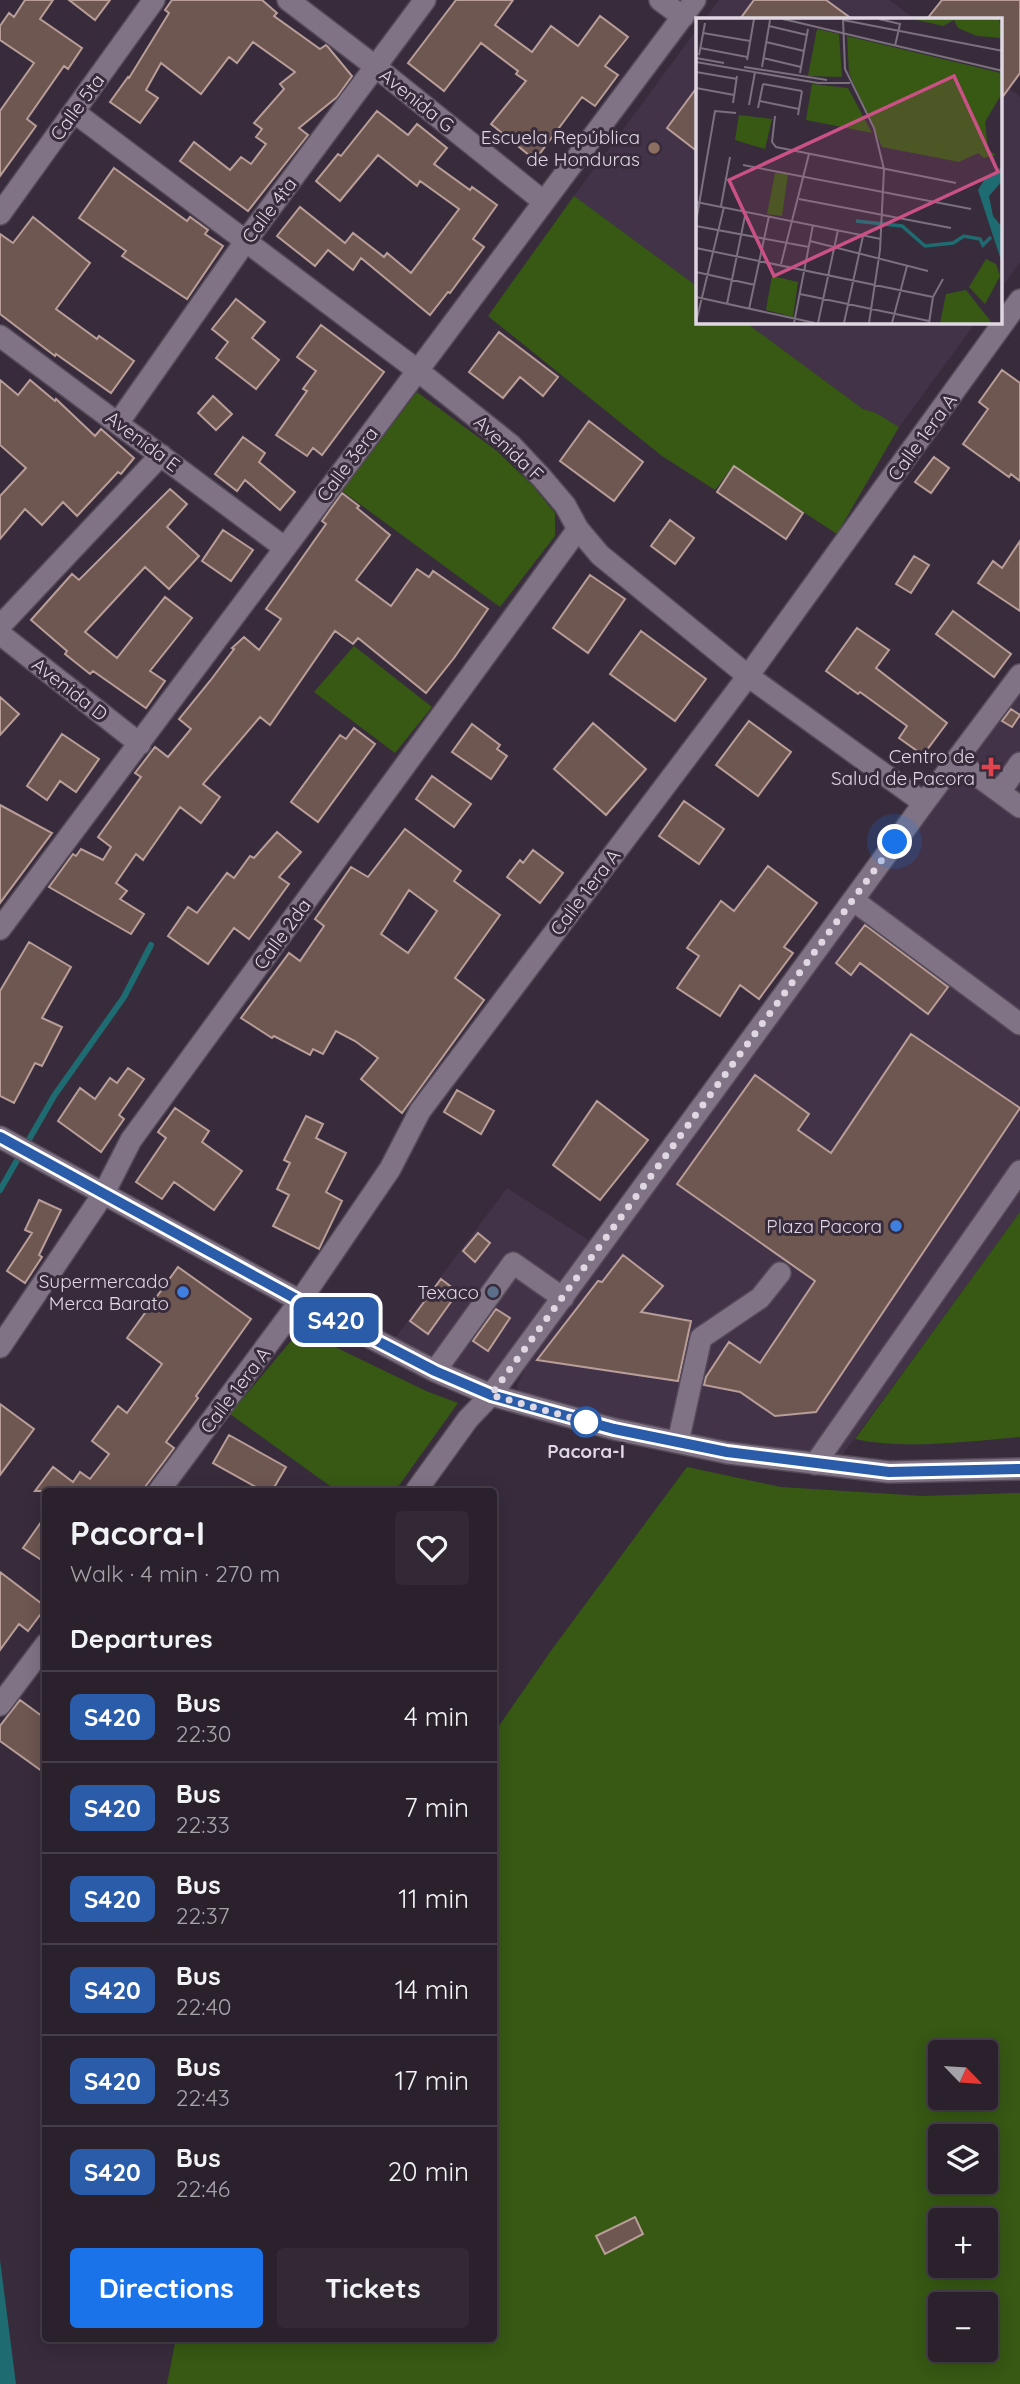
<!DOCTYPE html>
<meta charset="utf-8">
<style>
body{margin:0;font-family:Quicksand,sans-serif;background:#322935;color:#f1f3f6;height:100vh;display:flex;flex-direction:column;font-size:26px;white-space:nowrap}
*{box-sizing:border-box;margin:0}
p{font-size:23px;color:#a5a3aa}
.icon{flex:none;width:38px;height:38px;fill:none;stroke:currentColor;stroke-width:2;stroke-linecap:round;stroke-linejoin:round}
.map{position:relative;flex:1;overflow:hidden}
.details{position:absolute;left:42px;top:1488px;width:455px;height:854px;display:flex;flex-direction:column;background:#2a212d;border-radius:7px;box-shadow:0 4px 18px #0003,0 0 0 2px #463e49}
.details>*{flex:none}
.badge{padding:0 14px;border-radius:10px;font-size:24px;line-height:46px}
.needle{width:46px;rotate:115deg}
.controls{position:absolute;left:928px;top:2040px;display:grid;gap:14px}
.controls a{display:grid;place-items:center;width:70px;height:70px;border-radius:7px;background:#2a212d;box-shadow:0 4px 18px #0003,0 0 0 2px #463e49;font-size:35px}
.you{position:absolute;width:35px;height:35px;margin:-18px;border:5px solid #fff;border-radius:50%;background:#1a73e8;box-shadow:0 0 0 10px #1a73e833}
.map>.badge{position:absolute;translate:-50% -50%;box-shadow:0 0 0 4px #fff}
h2{padding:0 28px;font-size:26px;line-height:63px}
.round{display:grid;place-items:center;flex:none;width:74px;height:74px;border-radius:7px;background:#322935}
.summary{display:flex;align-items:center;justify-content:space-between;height:119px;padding:0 28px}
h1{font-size:33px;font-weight:800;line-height:52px}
.primary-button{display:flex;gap:14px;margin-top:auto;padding:14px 28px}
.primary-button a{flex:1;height:80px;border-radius:7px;background:#1a73e8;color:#fff;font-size:28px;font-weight:800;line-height:80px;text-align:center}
.primary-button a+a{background:#322935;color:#f1f3f6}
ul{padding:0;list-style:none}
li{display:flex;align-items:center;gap:21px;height:91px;padding:0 28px;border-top:2px solid #463e49}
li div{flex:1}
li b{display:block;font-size:26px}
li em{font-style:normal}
li .badge{min-width:77px;font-weight:700;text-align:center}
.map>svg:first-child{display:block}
</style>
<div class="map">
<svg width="1020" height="2384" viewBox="0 0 1020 2384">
<rect width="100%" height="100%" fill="#382c3c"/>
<path fill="#433349" d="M719,0H889L915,19H705Z
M698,28V287L574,196Z
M1001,82L1020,97V262L1001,288Z
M745,322H976L899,427L876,413L863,409Z
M1020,689V1212L843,1454L781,1450L657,1430L519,1393L517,1386L525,1368Z
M507,1188L593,1243L488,1382L448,1367L393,1341Z"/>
<path fill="#375914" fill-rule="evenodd" d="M574,196L698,287V322H745L863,409L876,413L899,427L837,534L733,466L715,490L662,456L488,316Z
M417,392L497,451L532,485L555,513V536L500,607L342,491Z
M354,646L432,707L395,753L314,692Z
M1020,1212V1437C970,1441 903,1450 855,1439Z
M300,1330L426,1391L458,1403L395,1491H337L230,1414Z
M687,1467L781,1487L922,1496L1020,1493V2384H167L176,2338H494V1733L553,1648ZM940,2053H985V2098H940ZM940,2137H985V2182H940ZM940,2221H985V2266H940ZM940,2305H985V2350H940Z"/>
<path fill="#1e6c71" d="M0,2260L16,2384H0Z"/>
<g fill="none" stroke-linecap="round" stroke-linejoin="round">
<path stroke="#1e6c71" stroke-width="6" d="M0,1190L54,1096L124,997L151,945"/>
</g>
<path fill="#6e5651" stroke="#b89d98" stroke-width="2" fill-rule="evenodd" d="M25,0H53L40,19L82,48L68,69L64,66L27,119L36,126L0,176V111L34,63L0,40V26L9,13L14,17Z
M69,0H110L95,20Z
M172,0H262L277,13L274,16L320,49L326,45L328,47L352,76L337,97L299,128L308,135L248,211L180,161L194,142L230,170L241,157L251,164L266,144L256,137L262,129L254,123L284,89L280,84L295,72L253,42L237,63L229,57L201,94L161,63L146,90L158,98L140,123L110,102L128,77L129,78L169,13L165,10Z
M456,0H513L495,25L532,52L551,26L578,46L600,16L628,37L605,66L618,75L595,106L582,97L535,160L491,124L526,81L516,74L518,71L481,43L444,91L408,63Z
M754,0H826L852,19H740Z
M942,0H1020V73L1001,99V19H927Z
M698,86V152L667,128Z
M377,111L408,135L417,124L447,148L434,164L470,190L472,187L497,205L473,239L484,247L450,293L448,292L430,315L361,258L353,270L328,250L315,266L277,236L300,207L345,243L353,233L384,257L387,253L411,273L459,209L420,181L417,186L378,155L340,201L316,181L338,154L341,156Z
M114,168L187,221L190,217L208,230L205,234L223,246L187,299L122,256L126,251L79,218Z
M33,217L90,263L56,309L97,339L99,336L134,361L111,393L56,354L55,356L0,314V234L13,243Z
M236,299L265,322L252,338L279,360L256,389L216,358L228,342L212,329Z
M321,325L384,372L322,455L313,448L307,456L276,435L307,391L303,389L316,371L297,357Z
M499,332L558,377L543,396L520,377L503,398L469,372Z
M1002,370L1020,383V481L1011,474L1009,477L963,444L988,409L979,402Z
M0,380L18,395L30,380L55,401L56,399L95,436L101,429L134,458L121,474L118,472L77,516L63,502L42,525L25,509L0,539V496L26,468L0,445Z
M213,396L232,414L216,430L198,413Z
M589,421L643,462L614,501L560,461Z
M243,437L265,453L259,462L295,492L280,510L245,480L237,491L215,474Z
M934,457L949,468L931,493L915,482Z
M734,466L803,513L786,539L717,492Z
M170,489L187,504L167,527L199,556L169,589L145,567L85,632L117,658L165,597L192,618L150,671L165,681L146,708L93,671L90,674L65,654L67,651L31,620L72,574L79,580Z
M342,493L359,506L357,508L390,535L356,580L391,606L417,569L429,577L433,571L488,609L454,658L426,693L358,638L353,644L335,631L270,725L260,717L203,784L220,797L201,823L180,807L143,860L136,854L116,883L127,891L120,899L144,914L131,934L49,887L73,854L76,856L81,849L103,860L111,847L98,837L141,777L135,773L155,747L168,757L191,729L179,719L210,681L234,649L232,648L244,637L259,650L281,619L266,609L326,524L322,521Z
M670,520L694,538L675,564L651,546Z
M223,530L253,550L231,581L202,561Z
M1020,541V611L978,583L993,561L1002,568Z
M914,556L929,565L911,593L896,584Z
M590,575L625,599L588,653L553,628Z
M953,611L1011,654L994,677L936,634Z
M857,628L889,650L876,668L947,723L923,755L899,738L907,726L860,692L858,694L826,671Z
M641,631L706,679L675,721L610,674Z
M0,697L19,714L0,735Z
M1011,709L1020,715L1012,727L1002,721Z
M749,721L791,752L758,796L716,765Z
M593,723L646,769L606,815L554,769Z
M472,724L500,745L497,749L507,756L491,779L452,752Z
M354,728L375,744L318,822L291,802L340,735L346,739Z
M62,734L99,759L76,792L60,781L47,800L27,786Z
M432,776L471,804L454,827L416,799Z
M684,801L724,829L699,864L659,836Z
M0,805L52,833L0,903Z
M405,829L461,871L454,881L500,915L455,978L484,1000L402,1113L361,1079L378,1058L355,1041L336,1031L323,1054L313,1049L310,1055L274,1036L272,1038L241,1018L289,953L300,961L324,926L315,919L351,867L368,877ZM409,890L437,911L408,953L381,934Z
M277,832L301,852L279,877L289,884L249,939L234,928L208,964L168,936L188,907L197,913L227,873L234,878L250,856L254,858Z
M533,850L563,873L540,903L507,877L520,860L523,863Z
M768,866L817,903L784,947L793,953L759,999L740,985L720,1016L677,988L699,956L687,948L721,901L734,911Z
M865,925L948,987L928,1014L860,963L851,975L836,963Z
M29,942L71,967L42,1018L62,1027L42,1066L35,1063L14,1103L0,1096V991Z
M911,1034L1020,1108L816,1412L775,1416L740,1392L704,1385L706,1377L729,1342L760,1363L815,1281L677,1184L755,1075L809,1114L798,1130L831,1153Z
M128,1068L144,1079L119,1115L124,1119L101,1152L58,1121L80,1088L95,1099L110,1078L117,1083Z
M457,1090L494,1111L481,1134L444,1112Z
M597,1101L648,1140L600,1200L553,1165Z
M175,1108L209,1131L202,1142L242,1171L214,1210L174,1182L162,1199L136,1182L166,1138L158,1132Z
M306,1116L323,1124L316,1138L346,1153L326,1192L342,1201L319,1249L273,1226L289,1195L277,1189L290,1163L284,1160Z
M39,1200L61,1210L39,1255L42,1257L25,1283L7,1271L32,1233L25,1230Z
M478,1233L490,1243L475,1262L463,1251Z
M623,1255L663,1286L641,1312L691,1321L678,1381L537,1360L598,1281L602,1282Z
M178,1267L251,1319L196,1396L198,1398L166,1442L174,1448L142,1491H35L53,1467L73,1482L80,1472L90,1479L109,1454L92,1441L118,1406L127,1413L162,1364L127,1338Z
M441,1279L458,1292L428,1334L410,1321Z
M496,1309L510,1318L488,1351L473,1341Z
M0,1404L34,1429L0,1475Z
M229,1435L286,1467L272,1491H263L213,1463Z
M46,1515V1563L23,1548Z
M0,1572L46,1607L28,1631L19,1624L0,1650Z
M20,1700L46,1719V1774L0,1741V1726Z
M635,2217L643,2234L605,2254L596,2236Z"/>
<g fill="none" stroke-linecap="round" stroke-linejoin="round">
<defs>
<path id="minor" d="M288,0L376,67L544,202
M660,0L683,17
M74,112L417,370L511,445L542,478L565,505L578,529L600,555L748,676L924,803
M0,214L154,0
M0,336L285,548
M118,423L245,242L425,0
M0,626L161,455
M0,634L140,744
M956,760L1020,807
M1000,792L1020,763
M853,900L1020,1024
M0,929L695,0
M0,1137L300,1301L435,1371L491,1395L614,1429L728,1453L889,1472L1020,1469
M0,1347L104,1193L131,1140L578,529
M435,1371L513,1263L563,1298
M678,1442L701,1338L760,1298L780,1273
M815,1464L1020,1171
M159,1491L300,1301L390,1169L420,1111L748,676L1020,300
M416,1491L468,1419L491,1395L924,803L1020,675
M0,1705L46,1644"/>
</defs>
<use href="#minor" stroke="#554b58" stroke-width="24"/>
<use href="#minor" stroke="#817386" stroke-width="21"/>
</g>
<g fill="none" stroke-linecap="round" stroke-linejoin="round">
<defs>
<path id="line" d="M0,1137L300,1301L435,1371L491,1395L614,1429L727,1452L889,1472L1020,1469"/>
</defs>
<use href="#line" stroke="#fff" stroke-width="16"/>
<use href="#line" stroke="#2a5caa" stroke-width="10"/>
<path stroke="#dfd7e2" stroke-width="7" stroke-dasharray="0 12.6" d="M586,1422L590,1423L491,1395L895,842"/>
</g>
<circle fill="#8d6e63" stroke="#382c3c" stroke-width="2.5" cx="654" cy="148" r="7"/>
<path fill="#e0444e" stroke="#382c3c" stroke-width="2.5" d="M987.5 756.5h7v7h7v7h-7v7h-7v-7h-7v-7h7z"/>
<g fill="#3f7fe0" stroke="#382c3c" stroke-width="2.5">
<circle cx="896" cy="1226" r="7"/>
<circle cx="183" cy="1292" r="7"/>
</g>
<circle fill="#5c6f8a" stroke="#382c3c" stroke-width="2.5" cx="493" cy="1292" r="7"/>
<circle fill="#fff" stroke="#2a5caa" stroke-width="3.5" cx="586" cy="1422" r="14"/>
<g text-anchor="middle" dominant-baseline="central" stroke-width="6" stroke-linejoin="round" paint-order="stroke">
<g font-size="19" fill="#dfd7e2" stroke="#382c3c">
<text transform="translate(417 100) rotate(39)">Avenida G</text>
<text transform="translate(77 107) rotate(-54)">Calle 5ta</text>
<text transform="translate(269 210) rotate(-53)">Calle 4ta</text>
<text transform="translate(922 437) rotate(-54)">Calle 1era A</text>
<text transform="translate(143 441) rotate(37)">Avenida E</text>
<text transform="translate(509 448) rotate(43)">Avenida F</text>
<text transform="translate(347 464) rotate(-53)">Calle 3era</text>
<text transform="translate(70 689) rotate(38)">Avenida D</text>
<text transform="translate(585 892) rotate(-53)">Calle 1era A</text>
<text transform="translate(282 934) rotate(-54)">Calle 2da</text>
<text transform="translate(235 1390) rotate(-53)">Calle 1era A</text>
</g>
<g font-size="19" fill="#dfd7e2" stroke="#382c3c" text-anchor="end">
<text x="640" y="137">Escuela República<tspan x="640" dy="22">de Honduras</tspan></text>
<text x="975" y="756">Centro de<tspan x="975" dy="22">Salud de Pacora</tspan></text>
<text x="882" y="1226">Plaza Pacora</text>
<text x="169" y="1281">Supermercado<tspan x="169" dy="22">Merca Barato</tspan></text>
<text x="479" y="1292">Texaco</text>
</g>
<g font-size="19" font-weight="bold" fill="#dfd7e2" stroke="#382c3c">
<text x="586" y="1451">Pacora-I</text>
</g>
</g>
<g transform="translate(696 18)">
<rect width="306" height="306" fill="#382c3c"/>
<path d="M217,1H303L306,20L281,18L262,10L258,2L247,8ZM121,11L143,16L146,59L112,58ZM151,18L305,55L306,75L289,104L292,132L300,137L288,140L282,135L263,144L186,129L153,55ZM116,66L152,70L176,115L110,102ZM43,97L76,101L69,131L39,122ZM79,155L92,156L86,198L71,196ZM290,241L300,246L304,258L289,286L273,269ZM76,258L102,264L97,299L70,292ZM270,272L296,305H244L250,276Z" fill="#375914"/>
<path d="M306,149V163L293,178L297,198L306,209V245L282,172L290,159Z" fill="#1e6c71"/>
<path fill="none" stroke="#1e6c71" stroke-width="3.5" d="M160,203L206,208L229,228L257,225L268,218L284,221L287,227L295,219"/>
<path fill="none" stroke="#7b707e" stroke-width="2" d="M87,1L307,53M147,1L149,51L178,110L188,151L184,232L173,305M183,1L204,6L199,28M147,2L307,33M73,8L111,17M7,15L54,23M70,24L108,33M4,30L51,39M3,37L9,5M0,40L28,45M67,40L105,49M51,42L58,1M0,44L122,65H154M48,49L131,62M66,49L74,2M0,54L41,61M104,55L112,11M67,66L106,73M0,70L38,77M64,83L103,91M37,85L41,58M53,87L59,54M62,90L67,66M102,97L106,73M79,98L76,124L80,129L260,165M47,147L275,191M103,181L255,210M0,184L185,221M25,188L34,139M0,204L19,93L40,95M0,208L113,229M114,223L232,253M0,230L237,279M85,246L113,136M0,254L59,267M104,276L233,303M0,279L119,305M31,286L50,193M53,291L73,198M0,304L28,189M98,305L117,207M122,305L142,212M148,305L167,218M196,305L211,248M233,305L237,279L247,261"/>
<path fill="#cb5184" fill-opacity="0.15" stroke="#cb5184" stroke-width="3.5" d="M258,58L302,154L78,258L33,162Z"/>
<rect width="306" height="306" fill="none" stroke="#dfd7e2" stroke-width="3.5"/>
</g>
</svg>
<div class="controls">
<a><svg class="needle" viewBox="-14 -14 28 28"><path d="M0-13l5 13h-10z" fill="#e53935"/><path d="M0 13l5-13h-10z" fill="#a5a3aa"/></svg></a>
<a><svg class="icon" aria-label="layers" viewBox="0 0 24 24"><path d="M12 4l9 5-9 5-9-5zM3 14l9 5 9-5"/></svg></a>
<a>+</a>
<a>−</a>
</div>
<div class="you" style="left:895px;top:842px"></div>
<b class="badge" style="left:336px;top:1320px;background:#2a5caa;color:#fff">S420</b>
<section class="details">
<div class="summary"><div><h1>Pacora-I</h1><p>Walk · 4 min · 270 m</p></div><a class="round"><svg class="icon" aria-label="heart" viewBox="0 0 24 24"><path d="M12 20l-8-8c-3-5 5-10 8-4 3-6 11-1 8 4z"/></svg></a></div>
<h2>Departures</h2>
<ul>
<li><span class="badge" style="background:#2a5caa;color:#fff">S420</span><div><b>Bus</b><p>22:30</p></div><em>4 min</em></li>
<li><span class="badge" style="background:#2a5caa;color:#fff">S420</span><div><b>Bus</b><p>22:33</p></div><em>7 min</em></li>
<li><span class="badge" style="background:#2a5caa;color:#fff">S420</span><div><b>Bus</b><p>22:37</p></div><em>11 min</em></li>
<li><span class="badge" style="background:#2a5caa;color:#fff">S420</span><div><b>Bus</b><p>22:40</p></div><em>14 min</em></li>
<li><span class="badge" style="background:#2a5caa;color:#fff">S420</span><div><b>Bus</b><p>22:43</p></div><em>17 min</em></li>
<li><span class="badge" style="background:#2a5caa;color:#fff">S420</span><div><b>Bus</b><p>22:46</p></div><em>20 min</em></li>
</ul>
<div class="primary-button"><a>Directions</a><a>Tickets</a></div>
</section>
</div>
